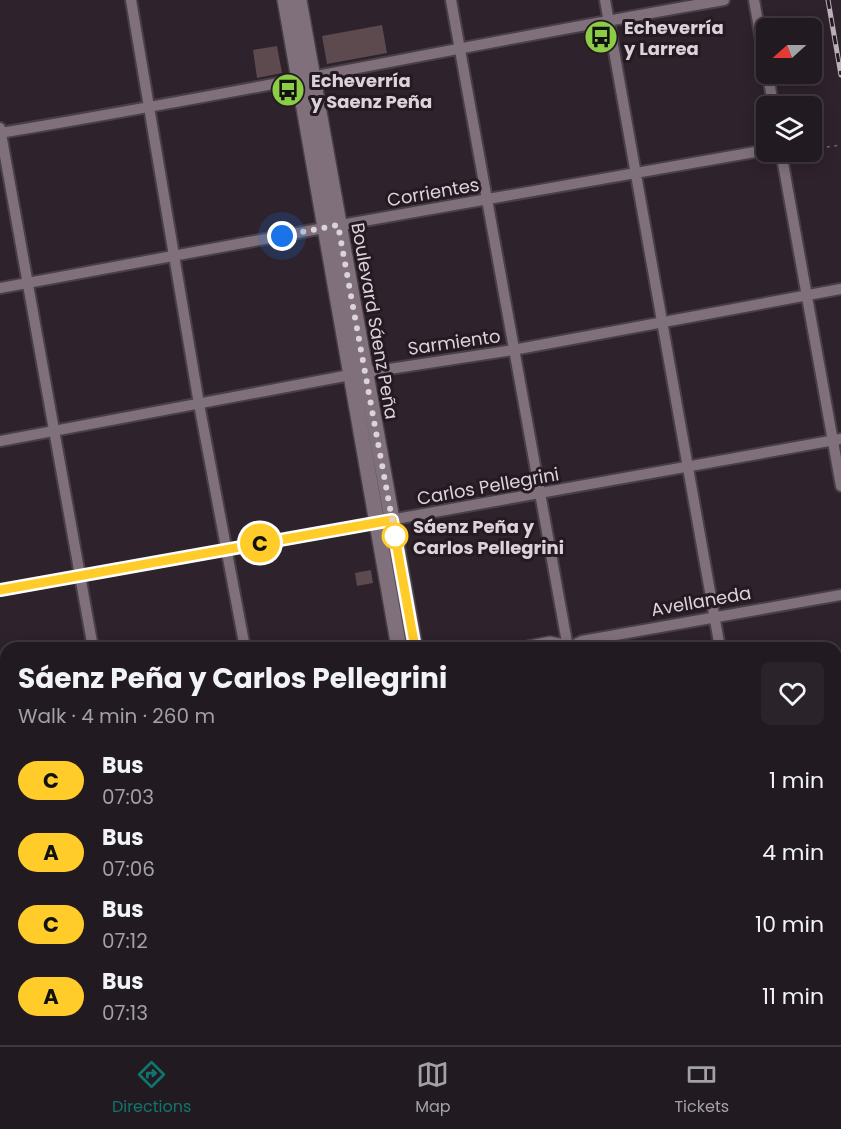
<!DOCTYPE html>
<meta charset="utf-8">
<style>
body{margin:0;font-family:Poppins,sans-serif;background:#2a232a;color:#f1f3f6;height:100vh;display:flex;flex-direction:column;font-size:22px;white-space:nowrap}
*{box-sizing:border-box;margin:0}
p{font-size:20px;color:#a2a1a5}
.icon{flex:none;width:33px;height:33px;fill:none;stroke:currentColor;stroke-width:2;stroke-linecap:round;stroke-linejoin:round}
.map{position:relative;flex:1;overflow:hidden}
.sheet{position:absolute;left:0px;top:642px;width:842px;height:404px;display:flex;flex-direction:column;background:#221a21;border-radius:18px 18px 0 0;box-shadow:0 3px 15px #0003,0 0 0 2px #3f383f}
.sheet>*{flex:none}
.badge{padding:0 12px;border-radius:20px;font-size:21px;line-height:39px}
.needle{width:39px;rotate:249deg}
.controls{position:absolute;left:756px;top:18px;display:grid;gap:12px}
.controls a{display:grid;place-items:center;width:66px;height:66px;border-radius:9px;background:#221a21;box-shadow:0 3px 15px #0003,0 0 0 2px #3f383f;font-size:30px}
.you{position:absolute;width:30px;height:30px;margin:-15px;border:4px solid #fff;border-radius:50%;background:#1a73e8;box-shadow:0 0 0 9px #1a73e833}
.map>.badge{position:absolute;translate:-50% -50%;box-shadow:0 0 0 3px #fff}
.round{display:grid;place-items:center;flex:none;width:63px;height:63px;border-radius:9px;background:#2a232a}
.head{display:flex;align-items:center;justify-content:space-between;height:102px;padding:0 18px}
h1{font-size:28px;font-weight:700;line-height:45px}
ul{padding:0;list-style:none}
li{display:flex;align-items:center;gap:18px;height:72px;padding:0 18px}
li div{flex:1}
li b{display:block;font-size:22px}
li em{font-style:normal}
li .badge{min-width:66px;font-weight:700;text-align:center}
.tab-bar{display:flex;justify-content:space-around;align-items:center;height:84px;border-top:2px solid #3f383f;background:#221a21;font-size:16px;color:#a2a1a5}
.tab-bar a{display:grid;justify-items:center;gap:3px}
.tab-bar .current{color:#0f766e}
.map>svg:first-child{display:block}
</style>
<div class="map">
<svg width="841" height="1045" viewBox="0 0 841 1045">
<rect width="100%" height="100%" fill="#2e222c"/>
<path fill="#5c4a4e" d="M382,25L387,53L327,64L322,36Z
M277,46L282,73L257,78L253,50Z
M371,570L373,583L357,586L355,573Z"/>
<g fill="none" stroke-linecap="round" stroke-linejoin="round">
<defs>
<path id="minor" d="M131,0L199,404L245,648
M451,0L568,648
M605,0L720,648
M754,0L766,68
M768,74L773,106
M0,128L93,648
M0,133C242,93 482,42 724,0
M781,152L841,486
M0,288L324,228L766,150
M0,441L350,375L513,350L841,289
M0,590L841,439
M568,648L582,641L841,595
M0,744L6,743
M836,753L841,752
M836,912L841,911
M0,992L6,1027
M8,1040L9,1045
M161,1040L162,1045
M316,1040L317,1045
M635,1040L636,1045
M790,1040L791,1045
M109,1045L142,1040"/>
<path id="secondary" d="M285,0L399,648
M299,0L415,648
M529,648L550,644L568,648
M0,892L6,891
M0,908L6,907
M468,1040L469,1045
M485,1040L486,1045"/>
</defs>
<use href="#minor" stroke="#494047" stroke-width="14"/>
<use href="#secondary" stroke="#494047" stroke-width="18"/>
<path stroke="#71666f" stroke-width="1.5" stroke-dasharray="3 4.5" stroke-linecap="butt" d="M812,149L841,145"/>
<use href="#minor" stroke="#7f707b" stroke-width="10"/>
<use href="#secondary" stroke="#7f707b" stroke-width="15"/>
<defs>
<path id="rail" d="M828,0L841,75"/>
</defs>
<use href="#rail" stroke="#bab2b8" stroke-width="5"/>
<use href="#rail" stroke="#251922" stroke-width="3" stroke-dasharray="9" stroke-linecap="butt"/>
</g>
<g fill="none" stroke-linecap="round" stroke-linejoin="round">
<defs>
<path id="line" d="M0,590L392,520L415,648"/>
</defs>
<use href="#line" stroke="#fff" stroke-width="14"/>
<use href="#line" stroke="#ffcc29" stroke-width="9"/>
<path stroke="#dbd3d9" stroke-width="6" stroke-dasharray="0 10.8" d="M282,236L338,225L396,541L395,536"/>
</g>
<defs>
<symbol id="bus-disc" viewBox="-11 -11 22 22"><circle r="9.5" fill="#8bce46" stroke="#251922"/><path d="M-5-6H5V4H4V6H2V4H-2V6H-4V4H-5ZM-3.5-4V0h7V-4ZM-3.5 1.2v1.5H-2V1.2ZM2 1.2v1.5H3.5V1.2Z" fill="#111"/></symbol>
</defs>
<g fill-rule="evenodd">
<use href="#bus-disc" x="582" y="18" width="38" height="38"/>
<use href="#bus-disc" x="269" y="71" width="38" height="38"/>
</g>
<circle fill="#fff" stroke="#ffcc29" stroke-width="3" cx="395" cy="536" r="12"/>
<g text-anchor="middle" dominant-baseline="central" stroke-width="6" stroke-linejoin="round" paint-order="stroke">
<g font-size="18" font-weight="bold" fill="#dbd3d9" stroke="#251922" text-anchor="start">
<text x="624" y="27">Echeverría<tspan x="624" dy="21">y Larrea</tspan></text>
<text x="311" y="80">Echeverría<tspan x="311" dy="21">y Saenz Peña</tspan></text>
</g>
<g font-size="18" fill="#dbd3d9" stroke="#251922">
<text transform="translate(433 192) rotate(-10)">Corrientes</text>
<text transform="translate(375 321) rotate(80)">Boulevard Sáenz Peña</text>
<text transform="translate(454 342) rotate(-8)">Sarmiento</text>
<text transform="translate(488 486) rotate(-10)">Carlos Pellegrini</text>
<text transform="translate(701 601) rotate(-10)">Avellaneda</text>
</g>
<g font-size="18" font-weight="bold" fill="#dbd3d9" stroke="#251922" text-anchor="start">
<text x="413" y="526">Sáenz Peña y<tspan x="413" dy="21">Carlos Pellegrini</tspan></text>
</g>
</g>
</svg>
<div class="controls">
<a><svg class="needle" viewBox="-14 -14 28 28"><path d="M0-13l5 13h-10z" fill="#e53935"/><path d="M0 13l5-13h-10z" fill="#a2a1a5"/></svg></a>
<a><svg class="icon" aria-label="layers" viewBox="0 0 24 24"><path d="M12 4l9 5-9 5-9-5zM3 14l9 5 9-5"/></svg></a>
</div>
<div class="you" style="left:282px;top:236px"></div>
<b class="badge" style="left:260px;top:543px;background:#ffcc29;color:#111">C</b>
<section class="sheet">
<div class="head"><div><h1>Sáenz Peña y Carlos Pellegrini</h1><p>Walk · 4 min · 260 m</p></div><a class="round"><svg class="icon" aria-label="heart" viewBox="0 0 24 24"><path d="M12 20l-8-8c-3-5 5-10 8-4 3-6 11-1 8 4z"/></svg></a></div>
<ul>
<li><span class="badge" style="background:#ffcc29;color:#111">C</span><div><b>Bus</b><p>07:03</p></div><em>1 min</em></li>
<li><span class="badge" style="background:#ffcc29;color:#111">A</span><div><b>Bus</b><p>07:06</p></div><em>4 min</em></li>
<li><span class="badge" style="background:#ffcc29;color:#111">C</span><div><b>Bus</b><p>07:12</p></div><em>10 min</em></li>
<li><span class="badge" style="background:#ffcc29;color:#111">A</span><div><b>Bus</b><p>07:13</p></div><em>11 min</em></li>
</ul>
</section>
</div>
<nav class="tab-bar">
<a class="current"><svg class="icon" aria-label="directions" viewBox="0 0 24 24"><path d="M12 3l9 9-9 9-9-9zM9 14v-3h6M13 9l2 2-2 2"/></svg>Directions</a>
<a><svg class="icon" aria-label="map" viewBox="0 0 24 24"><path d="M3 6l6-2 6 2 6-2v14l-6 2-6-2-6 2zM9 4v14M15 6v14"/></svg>Map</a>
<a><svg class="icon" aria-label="tickets" viewBox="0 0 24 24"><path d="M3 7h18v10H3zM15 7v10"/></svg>Tickets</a>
</nav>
